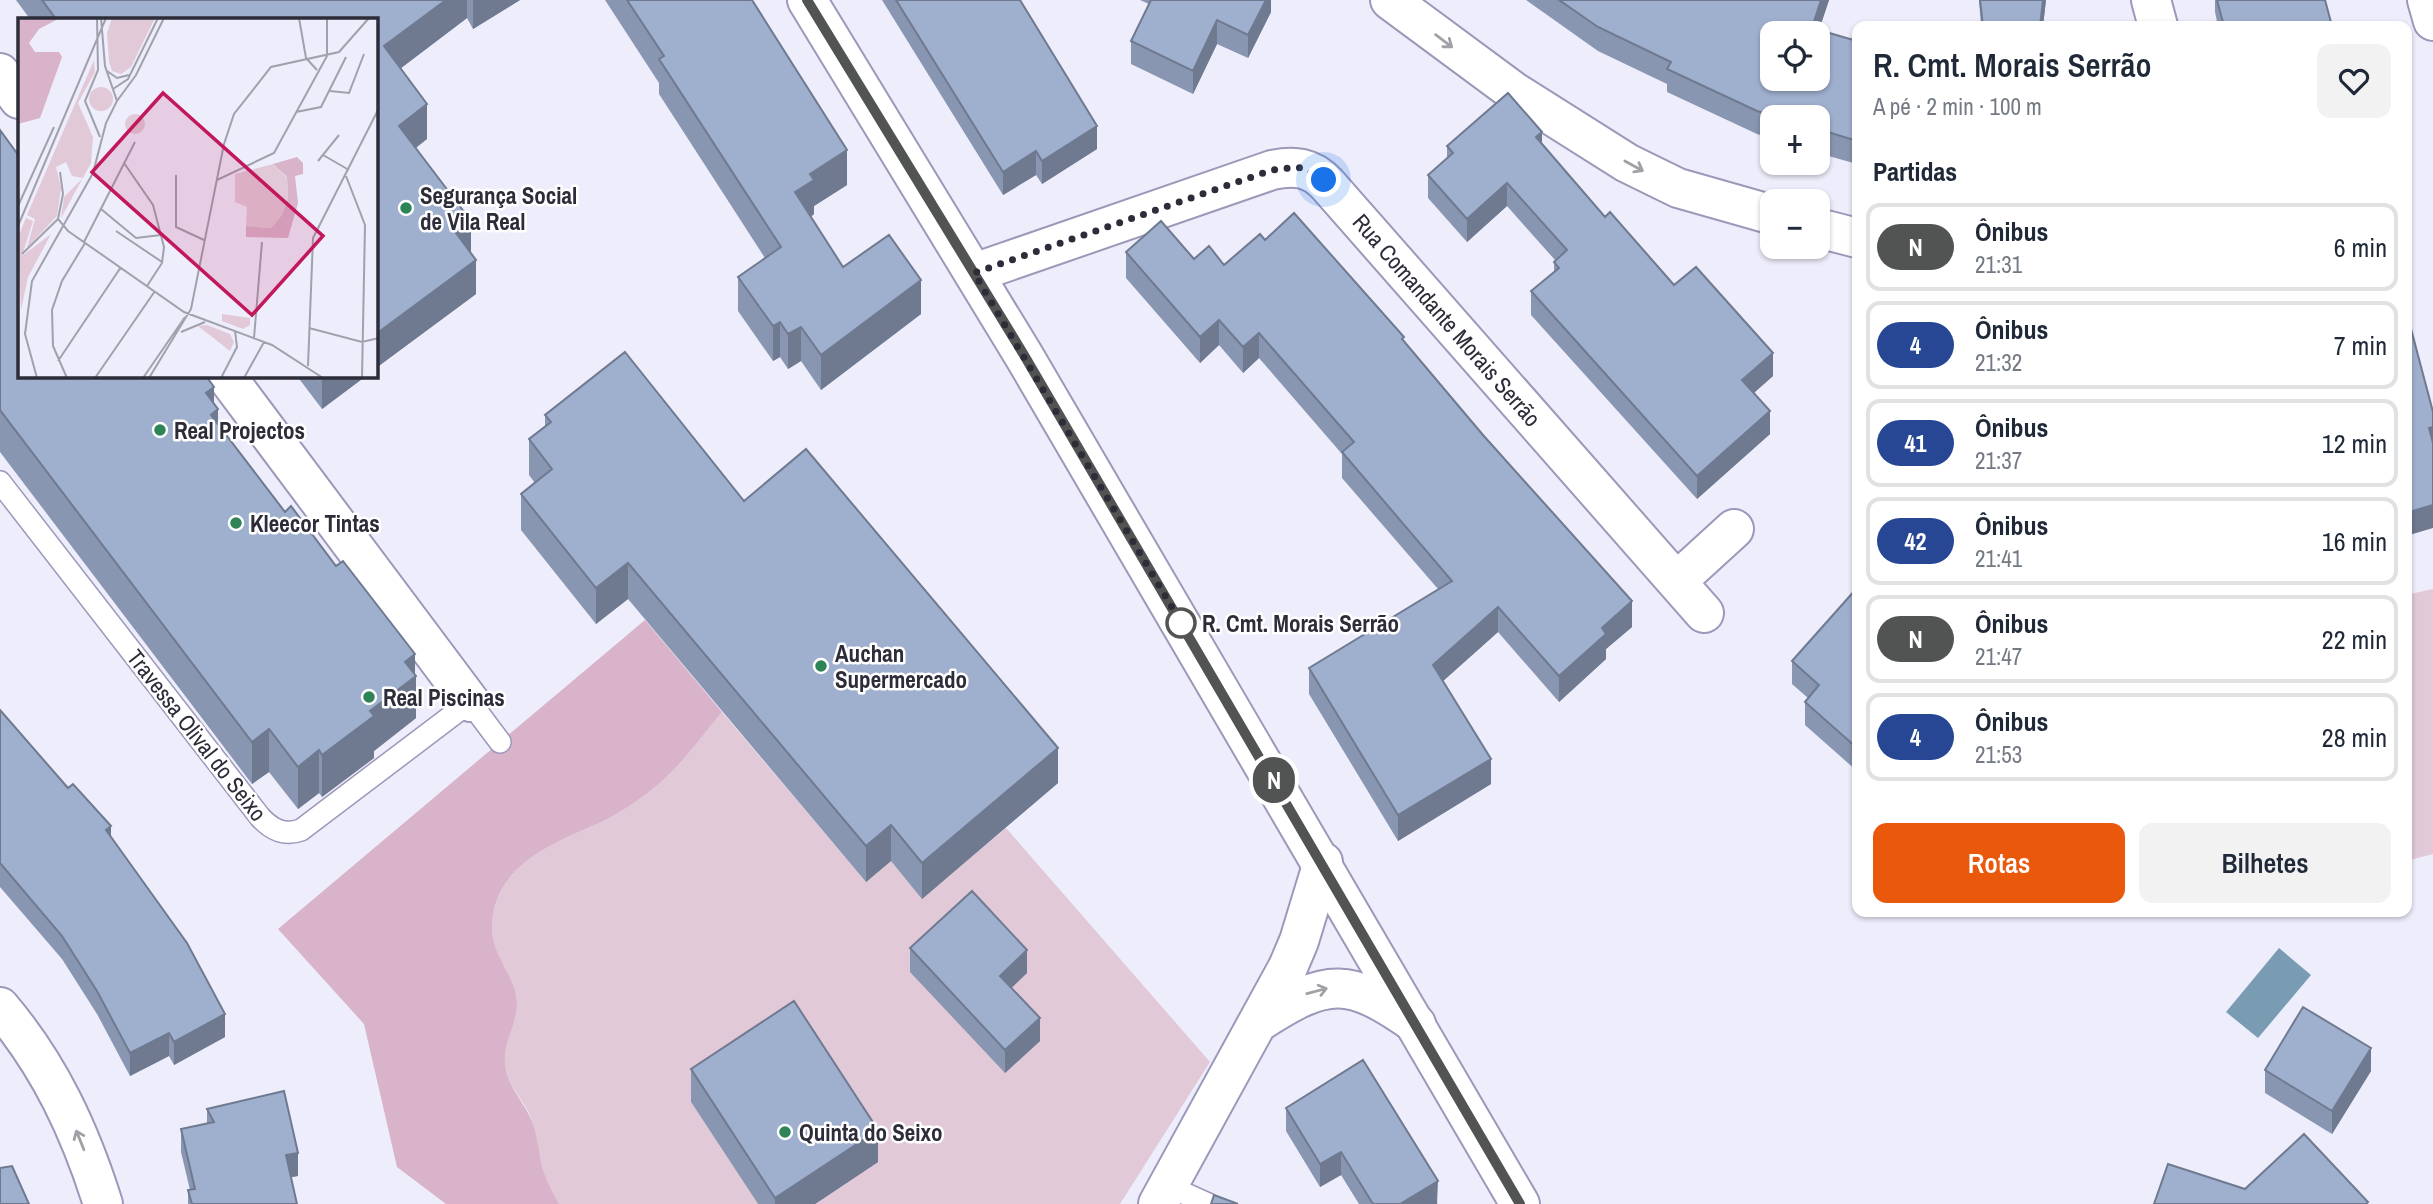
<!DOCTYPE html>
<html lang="pt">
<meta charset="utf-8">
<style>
body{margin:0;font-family:"Archivo Narrow",sans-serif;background:#f2f2f3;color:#1f2937;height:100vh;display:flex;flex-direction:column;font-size:26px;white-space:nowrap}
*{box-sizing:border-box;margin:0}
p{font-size:23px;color:#747a83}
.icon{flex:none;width:38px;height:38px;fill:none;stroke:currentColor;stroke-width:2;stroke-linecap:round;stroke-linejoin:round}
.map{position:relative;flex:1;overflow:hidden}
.side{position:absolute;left:1852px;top:21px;width:560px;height:896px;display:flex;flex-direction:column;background:#fff;border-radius:14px;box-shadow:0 2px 5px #0004}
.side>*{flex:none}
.badge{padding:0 14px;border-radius:23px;font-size:24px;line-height:46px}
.tools{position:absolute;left:1760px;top:21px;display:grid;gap:14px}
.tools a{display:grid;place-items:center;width:70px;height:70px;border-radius:14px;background:#fff;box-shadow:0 2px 5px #0004;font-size:35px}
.you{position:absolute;width:35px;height:35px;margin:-18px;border:5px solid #fff;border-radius:50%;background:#1a73e8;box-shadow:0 0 0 10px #1a73e833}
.map>.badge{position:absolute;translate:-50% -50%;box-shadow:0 0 0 4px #fff}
h2{padding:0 21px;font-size:26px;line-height:63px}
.round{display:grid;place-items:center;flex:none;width:74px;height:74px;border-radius:14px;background:#f2f2f3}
.headline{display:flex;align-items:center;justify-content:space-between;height:119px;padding:0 21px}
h1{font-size:33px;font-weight:600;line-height:52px}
.button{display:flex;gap:14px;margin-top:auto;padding:14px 21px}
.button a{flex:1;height:80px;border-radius:14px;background:#ea580c;color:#fff;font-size:28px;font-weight:600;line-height:80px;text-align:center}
.button a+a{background:#f2f2f3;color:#1f2937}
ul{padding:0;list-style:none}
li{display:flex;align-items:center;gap:21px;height:88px;margin:0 14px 10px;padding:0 7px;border:4px solid #e0e1e3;border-radius:14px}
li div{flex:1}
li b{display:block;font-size:26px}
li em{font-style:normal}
li .badge{min-width:77px;font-weight:700;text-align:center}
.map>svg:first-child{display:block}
</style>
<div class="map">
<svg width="2433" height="1204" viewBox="0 0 2433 1204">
<rect width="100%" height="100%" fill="#eeedfb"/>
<path fill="#e1c9d7" d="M2433,589V854L2406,861V595Z
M722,712L866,882L891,861L922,898L1006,828L1210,1062L1120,1204H815L691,1102L758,1204H559C554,1195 549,1185 545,1175C538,1157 538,1136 531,1118C522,1096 503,1082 505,1056C506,1038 517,1023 517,1004C515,975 490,955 492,924C495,866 551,844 597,824C617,815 638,801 655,787C681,766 701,737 722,712Z"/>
<path fill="#d8b3c9" d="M645,620L722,712C701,737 681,766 655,787C638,801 617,815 597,824C551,844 495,866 492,924C490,955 516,975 517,1004C517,1023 506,1038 505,1056C503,1081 521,1097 531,1119C539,1137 538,1157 545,1175C549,1185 554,1195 559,1204H446L397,1167L364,1024L278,929Z"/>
<path fill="#799cb3" d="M2279,948L2311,975L2258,1038L2226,1012Z"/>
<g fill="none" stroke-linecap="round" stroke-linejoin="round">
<defs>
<path id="lane" d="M0,482L260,817C272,830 284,836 301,830L470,702L500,742
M1168,1186L1208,1204"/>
<path id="street" d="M1390,0L1513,91L1627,163L1678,188L1773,215
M2151,0L2158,26
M0,73L19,99
M1818,228L1857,238
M974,273L1272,170C1294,165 1311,167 1327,184L1704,613
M226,376L470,702
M1677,581L1734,529
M0,1007C50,1066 80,1131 103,1204
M1259,1022C1328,977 1349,977 1416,1024
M1158,1204L1288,967L1299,941L1323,862"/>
<path id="secondary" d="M807,0L1024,356L1520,1204
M2427,0L2433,21"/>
</defs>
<use href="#lane" stroke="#9b98b9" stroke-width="24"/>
<use href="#street" stroke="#9b98b9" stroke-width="42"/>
<use href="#secondary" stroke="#9b98b9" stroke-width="42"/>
<use href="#lane" stroke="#fff" stroke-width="21"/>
<use href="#street" stroke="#fff" stroke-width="38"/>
<use href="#secondary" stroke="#fff" stroke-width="38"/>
</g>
<path fill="#8996b1" d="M16,0H520L473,29L467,18L401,68L427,139L416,148L471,253L476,294L376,368V19H30Z
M605,0H752L847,185L814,206V214L811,217L843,267L921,314L821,390L801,361L788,369L780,357L773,361L738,311V277L765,258L659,94V83Z
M882,0H1020L1097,149L1042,184L1036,175L1003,195Z
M1140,0H1271V12L1248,58L1217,44L1193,94L1131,64V41L1149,4Z
M1526,0H1829L1819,30L1857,41V164L1818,153V117H1773V139L1757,134L1667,92V84L1598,51Z
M1979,0H2046L2043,26H1981Z
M2215,0H2325L2332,26H2218L2215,12Z
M0,130L19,376L214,404L218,424L285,512L415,674L416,718L374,751V758L322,797L319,793L298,809L269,772L252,784L0,452Z
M1542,144L1605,217L1674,285L1773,376L1754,393L1770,434L1697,499L1531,315V291L1554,273V262L1555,260L1507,206L1467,242L1428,198V175L1447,158V146Z
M1265,240L1404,342L1632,627L1606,649V659L1559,702L1498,632L1443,681L1491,784L1398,841L1309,694V668L1438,589L1342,478V454L1259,358L1243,373L1219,345L1200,363L1126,278V252L1194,259L1224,265Z
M297,376H366L322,409Z
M545,415L744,501L1058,783L922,899L891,861L866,882L628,599L596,624L521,530V494L535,483L529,475V439L545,426Z
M1857,588V771L1805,725V702L1808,698L1792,684V661Z
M0,710L111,837L225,1037L174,1065L169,1056L130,1076L97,1014L62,959L0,887Z
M910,948L1027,973L1011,988L1040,1041L1005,1073L910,972Z
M691,1069L878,1162L815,1204H758L691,1102Z
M2265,1070L2371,1071L2332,1134L2265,1093Z
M1286,1108L1438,1204H1359L1341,1175L1320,1187L1286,1131Z
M207,1109L298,1176L291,1177L297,1204H188V1190H190L181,1152V1129L207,1124Z"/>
<path fill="#6f7a90" d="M446,0H467V18L384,81V46Z
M473,0H520L473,29Z
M1266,0H1271V12L1248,58V35Z
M1821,0H1829L1818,33L1812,28Z
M2043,0H2046L2043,26H2040Z
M1217,20V44L1193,94V71Z
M427,104V139L399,160V126Z
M1097,126V149L1042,184V161Z
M1542,132V155L1536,137Z
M847,150V185L814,206V214L795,227V192L810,174Z
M1036,151V175L1003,195V172Z
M1507,183V206L1467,242V219Z
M471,221V256L456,233Z
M476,260V294L376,368V334Z
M921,280V314L821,390V355Z
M1219,320V345L1200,363V337Z
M780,322V357L773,361V326Z
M801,327V361L788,369V334Z
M1259,333V358L1243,373V347Z
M1773,353V376L1742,403V380Z
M322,376H366L322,409Z
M214,387V412L218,409V452L206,393Z
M1770,411V434L1697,499V476Z
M2433,427V450L2429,428Z
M2433,505V528L2406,536V513Z
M628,563V599L596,624V588Z
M1632,601V627L1606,649V659L1559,702V676L1602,628Z
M1498,607V632L1433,690V665Z
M415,654V677L416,676V718L374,751V758L322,797V755L370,711L405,662Z
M269,729V772L252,784V742Z
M1058,748V783L922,899V863Z
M319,750V793L298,809V767Z
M1491,759V784L1398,841V815Z
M891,825V861L866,882V846Z
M111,826V849L106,830Z
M1027,950V973L1000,999V976Z
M225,1014V1037L174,1065V1042Z
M1040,1018V1041L1005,1073V1050Z
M169,1033V1056L130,1076V1053Z
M2371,1048V1071L2332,1134V1111Z
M878,1130V1162L815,1204H775V1198Z
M1341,1152V1175L1320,1187V1164Z
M298,1153V1176L286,1178V1155Z
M1438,1181L1437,1204H1400Z"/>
<path fill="#9fafce" stroke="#6f7a90" stroke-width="2" fill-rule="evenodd" d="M42,0H446L384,46L427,104L399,126L471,221L456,233L476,260L376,334V19H56Z
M627,0H752L847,150L810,174L814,180L795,192L843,267L889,235L921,280L821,355L801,327L788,334L780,322L773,326L738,277L781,247L659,59L664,56Z
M896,0H1020L1097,126L1042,161L1036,151L1003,172Z
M1151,0H1266L1248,35L1217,20L1193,71L1131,41Z
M1559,0H1821L1812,28L1857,41V141L1818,129V117H1778L1757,111L1667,69L1671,62L1598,27ZM1773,33H1818V79H1773Z
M1980,0H2043L2040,26H1983Z
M2217,0H2325L2332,26H2224Z
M1508,93L1542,132L1536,137L1605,217L1610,212L1674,285L1696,267L1773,353L1742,380L1770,411L1697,476L1531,291L1559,268L1554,262L1567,250L1507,183L1467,219L1428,175L1453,153L1447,146Z
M0,130L19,156V376H206L214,387L206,393L218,409L211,415L285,512L291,506L336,566L343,561L415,654L405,662L416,676L370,711L374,716L322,755L319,750L298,767L269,729L252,742L0,410Z
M1294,213L1404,337L1402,339L1483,435L1632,601L1602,628L1606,634L1559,676L1498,607L1433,665L1491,759L1398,815L1309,668L1452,581L1342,452L1354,442L1259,333L1243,347L1219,320L1200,337L1126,252L1161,221L1194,259L1209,246L1224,265L1260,234L1265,240Z
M2406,310L2433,412V427L2429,428L2433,443V505L2406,513Z
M625,352L744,501L806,449L1058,748L922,863L891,825L866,846L628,563L596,588L521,494L552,469L529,439L551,422L545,415Z
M1857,588V748L1805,702L1819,685L1792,661Z
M0,710L68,788L73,784L111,826L106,830L187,943L225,1014L174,1042L169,1033L130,1053L97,991L62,936L0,863Z
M972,891L1027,950L1000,976L1040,1018L1005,1050L910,948Z
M794,1001L878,1130L775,1198L691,1069Z
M2303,1007L2371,1048L2332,1111L2265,1070Z
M1363,1060L1438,1181L1400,1204H1373L1341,1152L1320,1164L1286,1108Z
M284,1091L298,1153L286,1155L297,1204H192L188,1190L195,1189L181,1129L214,1122L207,1109Z
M2304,1134L2368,1202L2366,1204H2154L2168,1164L2245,1189Z
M12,1166L29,1204H0V1168Z
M1214,1195L1238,1204H1211Z"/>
<defs><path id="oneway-shaft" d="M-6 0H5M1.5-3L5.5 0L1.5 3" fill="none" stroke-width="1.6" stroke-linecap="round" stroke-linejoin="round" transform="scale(1.75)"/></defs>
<g stroke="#a0a0a6">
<use href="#oneway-shaft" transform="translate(1444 41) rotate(37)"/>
<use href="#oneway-shaft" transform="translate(1634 166) rotate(29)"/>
<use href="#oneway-shaft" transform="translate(1317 991) rotate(-15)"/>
<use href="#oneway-shaft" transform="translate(80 1140) rotate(-112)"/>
</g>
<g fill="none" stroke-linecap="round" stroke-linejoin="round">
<defs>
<path id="line" d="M807,0L1024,355L1520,1204"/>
</defs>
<use href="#line" stroke="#fff" stroke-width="16"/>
<use href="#line" stroke="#525353" stroke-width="10"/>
<path stroke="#2d2c39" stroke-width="7" stroke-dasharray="0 12.6" d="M1181,623L1186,631L974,273L1272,170L1298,167L1324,180"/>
</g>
<g fill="#2e8457" stroke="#fff" stroke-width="2.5">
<circle cx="406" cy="208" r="7"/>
<circle cx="160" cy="430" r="7"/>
<circle cx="236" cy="523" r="7"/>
<circle cx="821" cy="666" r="7"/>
<circle cx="369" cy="697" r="7"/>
<circle cx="785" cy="1132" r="7"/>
</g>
<circle fill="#fff" stroke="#525353" stroke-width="3.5" cx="1181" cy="623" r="14"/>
<g text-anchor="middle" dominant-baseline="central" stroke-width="5" stroke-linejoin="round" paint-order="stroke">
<g font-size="23" font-weight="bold" fill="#2d2c39" stroke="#fff" text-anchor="start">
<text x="420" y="195">Segurança Social<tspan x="420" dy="26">de Vila Real</tspan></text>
<text x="174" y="430">Real Projectos</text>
<text x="250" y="523">Kleecor Tintas</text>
<text x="835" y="653">Auchan<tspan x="835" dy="26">Supermercado</tspan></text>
<text x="383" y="697">Real Piscinas</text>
<text x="799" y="1132">Quinta do Seixo</text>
</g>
<g font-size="23" fill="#2d2c39" stroke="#fff">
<text transform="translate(1447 320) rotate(49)">Rua Comandante Morais Serrão</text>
<text transform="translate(197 735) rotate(52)">Travessa Olival do Seixo</text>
</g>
<g font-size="23" font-weight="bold" fill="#2d2c39" stroke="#fff" text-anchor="start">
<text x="1202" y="623">R. Cmt. Morais Serrão</text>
</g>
</g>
<g transform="translate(18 18)">
<rect width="360" height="360" fill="#eeedfb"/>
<path d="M94,0H137L113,49L103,56L94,53L91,44L89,15ZM76,42L77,54L60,85L75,119L73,145L43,200L46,179L65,160L54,158L48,144L38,149L43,170L39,198L9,230L17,201L9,197ZM71 81a12 12 0 1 1 24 0a12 12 0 1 1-24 0ZM107 106a10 10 0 1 1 20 0a10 10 0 1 1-20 0ZM255,146L269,160L270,180L264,197L253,210L228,208L229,189L217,184V156ZM8,200L15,203L4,238L33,216L10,259L3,292L0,219ZM204,296L232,300V307L225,311L204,303ZM189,307L212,316L216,324L212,333L180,308Z" fill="#e1c9d7"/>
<path d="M0,0H42L21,11L11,25L17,34H41L44,39L22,100L0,106ZM279,139L285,145V156L277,158L280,185L270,220L228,219V208L253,210L264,197L270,180L269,159L255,146Z" fill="#d8b3c9"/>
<path fill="none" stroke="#a1a0ad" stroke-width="2" d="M79,0L80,52L67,83L82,119M281,0L288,40L299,52M89,53L99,60L111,57M95,71L110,61L140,0M312,73L331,75L346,36M99,83L118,57L146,0M278,94L303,89L328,39M305,137L331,152M300,143L321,117M106,145L135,187L146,229L144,245L129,268M42,154L45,176L40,201L50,213L166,294L254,327L305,360M158,157V209L186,222M328,158L347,207L344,360M199,162L256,135L309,38V0M0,188L36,109M83,191L118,220L143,217M0,208L88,0M98,213L144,244M66,224L117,124M4,236L40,201M291,310L344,324L361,320M163,314L187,304M236,320L244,224M40,343L103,249M290,348L295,220L361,90M19,360L7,316L14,263L75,155L88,105L99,83L87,48L83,0M49,360L35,328L34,292L44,263L67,225M77,360L137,273M125,360L167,299M131,360L173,291L206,126L216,96L253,49L321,34L351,0M203,360L219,329L217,313M226,360L246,324"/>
<path fill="#c2185b" fill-opacity="0.15" stroke="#c2185b" stroke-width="3.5" d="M145,75L305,218L234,297L74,154Z"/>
<rect width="360" height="360" fill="none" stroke="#2d2c39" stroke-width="3.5"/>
</g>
</svg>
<div class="tools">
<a><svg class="icon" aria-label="locate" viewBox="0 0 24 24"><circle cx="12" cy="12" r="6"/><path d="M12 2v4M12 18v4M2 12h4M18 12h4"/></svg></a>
<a>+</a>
<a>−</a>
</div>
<div class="you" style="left:1324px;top:180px"></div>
<b class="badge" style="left:1274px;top:780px;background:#525353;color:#fff">N</b>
<section class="side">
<div class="headline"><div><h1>R. Cmt. Morais Serrão</h1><p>A pé · 2 min · 100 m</p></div><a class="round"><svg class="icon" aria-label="heart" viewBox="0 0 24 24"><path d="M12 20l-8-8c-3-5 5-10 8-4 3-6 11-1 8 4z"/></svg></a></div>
<h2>Partidas</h2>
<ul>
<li><span class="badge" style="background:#525353;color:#fff">N</span><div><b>Ônibus</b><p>21:31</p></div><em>6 min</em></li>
<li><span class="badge" style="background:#274794;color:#fff">4</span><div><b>Ônibus</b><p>21:32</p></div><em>7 min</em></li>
<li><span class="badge" style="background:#274794;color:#fff">41</span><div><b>Ônibus</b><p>21:37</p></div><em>12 min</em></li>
<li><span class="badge" style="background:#274794;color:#fff">42</span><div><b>Ônibus</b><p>21:41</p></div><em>16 min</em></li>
<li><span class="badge" style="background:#525353;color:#fff">N</span><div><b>Ônibus</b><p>21:47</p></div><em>22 min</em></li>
<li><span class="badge" style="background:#274794;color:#fff">4</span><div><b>Ônibus</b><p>21:53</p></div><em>28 min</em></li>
</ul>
<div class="button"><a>Rotas</a><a>Bilhetes</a></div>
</section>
</div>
